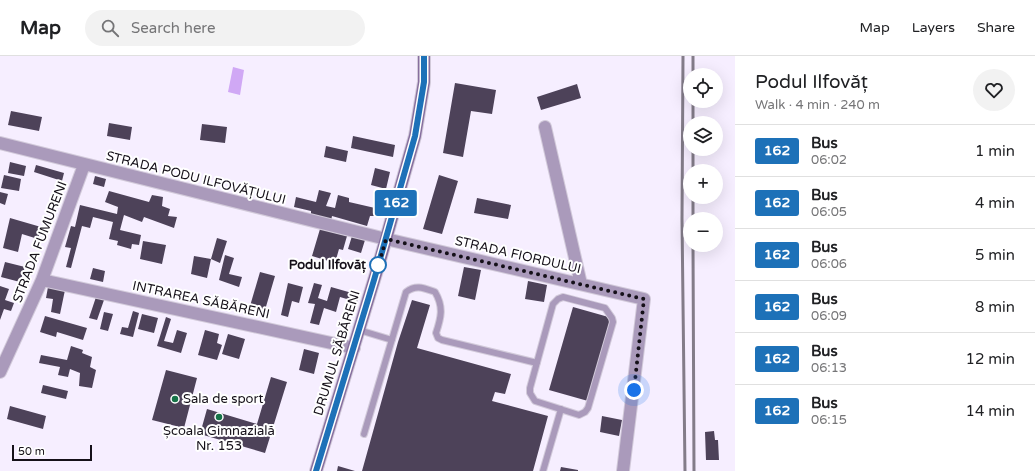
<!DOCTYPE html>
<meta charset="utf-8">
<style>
body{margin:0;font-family:"Varela Round",sans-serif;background:#f2f2f2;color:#202124;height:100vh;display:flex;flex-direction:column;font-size:15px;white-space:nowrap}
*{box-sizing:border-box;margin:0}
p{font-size:13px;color:#757577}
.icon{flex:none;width:22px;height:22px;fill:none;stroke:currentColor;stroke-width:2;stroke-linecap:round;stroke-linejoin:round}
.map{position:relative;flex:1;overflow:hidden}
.details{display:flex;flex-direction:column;background:#fff;width:300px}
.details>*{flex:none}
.badge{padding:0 8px;border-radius:3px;font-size:14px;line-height:26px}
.tools{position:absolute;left:683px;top:12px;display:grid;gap:8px}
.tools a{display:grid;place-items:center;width:40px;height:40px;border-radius:50%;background:#fff;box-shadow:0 4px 16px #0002;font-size:20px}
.scale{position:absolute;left:12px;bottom:10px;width:80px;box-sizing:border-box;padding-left:4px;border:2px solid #151019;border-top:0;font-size:11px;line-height:14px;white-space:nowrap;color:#151019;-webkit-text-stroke:3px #fff;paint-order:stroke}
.you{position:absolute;width:20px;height:20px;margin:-10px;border:3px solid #fff;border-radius:50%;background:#1a73e8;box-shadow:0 0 0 6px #1a73e833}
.map>.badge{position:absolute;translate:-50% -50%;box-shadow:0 0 0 2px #fff}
.round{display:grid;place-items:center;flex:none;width:42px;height:42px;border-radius:21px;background:#f2f2f2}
.summary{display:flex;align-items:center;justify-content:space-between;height:68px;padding:0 20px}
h1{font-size:19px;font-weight:600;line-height:30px}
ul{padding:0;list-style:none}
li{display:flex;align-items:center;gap:12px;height:52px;padding:0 20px;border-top:1px solid #e0e0e0}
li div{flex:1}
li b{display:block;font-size:15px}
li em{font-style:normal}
li .badge{min-width:44px;font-weight:700;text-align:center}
header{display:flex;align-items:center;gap:24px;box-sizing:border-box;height:56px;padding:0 20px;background:#fff;border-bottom:1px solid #e0e0e0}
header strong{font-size:19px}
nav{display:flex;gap:22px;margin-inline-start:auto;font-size:14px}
.search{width:280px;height:36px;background:#f2f2f2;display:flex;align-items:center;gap:10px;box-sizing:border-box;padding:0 14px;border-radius:22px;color:#757577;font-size:15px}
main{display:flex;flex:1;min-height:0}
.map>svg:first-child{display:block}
</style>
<header>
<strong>Map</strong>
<div class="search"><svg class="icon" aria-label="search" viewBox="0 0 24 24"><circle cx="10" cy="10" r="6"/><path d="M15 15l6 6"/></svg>Search here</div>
<nav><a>Map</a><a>Layers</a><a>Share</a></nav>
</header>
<main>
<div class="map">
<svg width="735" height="415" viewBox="0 0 735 415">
<rect width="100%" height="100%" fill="#f6eeff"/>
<path fill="#d0a8f5" d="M233,11L244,14L240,39L228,36Z"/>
<path fill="#4d4259" d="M455,27L496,34L492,58L471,55L463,101L443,97Z
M577,28L581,42L541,54L537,41Z
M11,55L42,61L39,75L8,69Z
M109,67L132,71L130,84L107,80Z
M202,68L227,71L225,87L200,84Z
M353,80L395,89L393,101L351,92Z
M326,90L348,95L346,106L324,101Z
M10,106L26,110L24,120L8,117Z
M36,109L64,117L62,125L34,116Z
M375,112L390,116L386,133L371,129Z
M4,119L21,123L19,135L1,132Z
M439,119L458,125L442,178L423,173Z
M95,120L106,123L104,131L93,128Z
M319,134L331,137L326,150L335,152L338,139L349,142V146L375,152L374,160H370L367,170L332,160L331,165L311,159V155L294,151L296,141L316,146Z
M109,135L149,146L152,139L163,141L162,150L170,153L168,160L177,161L174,172L144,161L142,166L124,159L120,174L141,179L139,189L132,188L131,193L117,189L118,185L109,183L113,166L93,161L90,172L82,170L71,212L66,211L71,192L65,191L71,170L75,171L80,149L117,158L118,151L105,146Z
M0,136L8,138L5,149L0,147Z
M477,142L511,149L508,163L474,157Z
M10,162L41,171L38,183L22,178L18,196L3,192Z
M320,173L347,180L343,194L339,193L335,207L312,200Z
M352,180L365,184L361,197L348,193Z
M217,182L227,185L220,207L211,203Z
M143,185L166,189L162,208L140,203Z
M225,199L234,202L229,218L242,221L239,231L219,224Z
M194,200L211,203L207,222L191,218Z
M5,206L25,211L20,226L1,221Z
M464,211L481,214L475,244L458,240Z
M93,212L105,215L103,226L90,223Z
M260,216L275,220L265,254L250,250Z
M528,225L547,229L544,246L525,243Z
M288,227L303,231L299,247L292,245L288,261L281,259Z
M314,227L322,229L318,242L327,245L331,231L359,239L357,246L340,241L336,256L324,252L319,269L310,267L315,248L308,247Z
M0,230L9,233L5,244L14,247L11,255L4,253L0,264Z
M48,231L65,234L60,258L51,256L53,243L46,242Z
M96,241L104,244L97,264L89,262Z
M412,244L430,249L417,292L511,318L505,338L495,336L492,345L548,360L533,415H362L398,286Z
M573,251L612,262L588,345L549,334Z
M133,255L139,257L133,281L120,278L122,271L128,272Z
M104,256L113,258L108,275L100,273Z
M142,258L158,262L154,277L138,273Z
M45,260L87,272L83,284L57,276L56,281L40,276Z
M166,261L171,263L164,285L173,287L177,274L187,277L181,297L157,290Z
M205,274L219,278L217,287L222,289L217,304L198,299Z
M228,278L245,283L239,303L222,298Z
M71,290L83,294L82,297L92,301L90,311L96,314L92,332L79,330L80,317L70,313L68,321L58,319L60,311L39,307L41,299L67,304Z
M304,293L319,297L314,318L299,314Z
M166,314L197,322L184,372L152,364Z
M271,321L287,326L265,397L200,378L207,353L257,368Z
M43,329L68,335L66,343L41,337Z
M10,350L46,360L43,373L7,363Z
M602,360L622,364L619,380L600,376Z
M714,375L715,384H718L719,404H706L705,376Z
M338,410L355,415H337Z
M561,411L578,414V415H560Z"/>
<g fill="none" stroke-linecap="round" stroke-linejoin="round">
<defs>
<path id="lane" d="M563,241L605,252L612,262L613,266L588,352L585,356L579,359L535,345L530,337V332L553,248L558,243Z
M359,274L392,284
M364,378L406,236C416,228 424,232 435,236C444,251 441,262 436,277L438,282L442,284L537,307
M543,415L561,353"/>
<path id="street" d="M545,71L581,228
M0,87L386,183L644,243L623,415
M42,224L354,292
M0,316L42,224L84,109"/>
<path id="secondary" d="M316,415L378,211L415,80L424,26V0"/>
</defs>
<use href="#lane" stroke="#d2cada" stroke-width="8"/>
<use href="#street" stroke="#d2cada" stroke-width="14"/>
<use href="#secondary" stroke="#d2cada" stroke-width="14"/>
<use href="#lane" stroke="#aa9abb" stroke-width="6"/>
<use href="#street" stroke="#aa9abb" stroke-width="12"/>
<use href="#secondary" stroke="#876f9f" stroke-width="12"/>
<path stroke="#837c89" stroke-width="3" d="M683,0L682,163L685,415
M693,0V19
M693,45V67
M693,93V115
M693,141V163
M693,189L694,415"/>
</g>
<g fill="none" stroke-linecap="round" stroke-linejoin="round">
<defs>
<path id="line" d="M316,415L374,224L415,80L424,26V0"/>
</defs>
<use href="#line" stroke="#fff" stroke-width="9"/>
<use href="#line" stroke="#1d71b8" stroke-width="6"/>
<path stroke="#151019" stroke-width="4" stroke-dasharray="0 7.2" d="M378,209V211L386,183L644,243L634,334"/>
</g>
<circle fill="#fff" stroke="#1d71b8" stroke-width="2" cx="378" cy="209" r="8"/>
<g fill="#167348" stroke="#fff" stroke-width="1.5">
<circle cx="175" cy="343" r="4"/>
<circle cx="219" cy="361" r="4"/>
</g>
<g text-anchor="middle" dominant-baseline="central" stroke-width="4" stroke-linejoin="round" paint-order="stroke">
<g font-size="13" fill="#151019" stroke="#fff">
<text transform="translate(196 122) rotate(14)">STRADA PODU ILFOVĂȚULUI</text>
<text transform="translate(40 186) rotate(-69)">STRADA FUMURENI</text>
<text transform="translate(518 199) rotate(13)">STRADA FIORDULUI</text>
<text transform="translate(201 244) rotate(12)">INTRAREA SĂBĂRENI</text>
<text transform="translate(337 297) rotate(-73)">DRUMUL SĂBĂRENI</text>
</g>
<g font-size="13" font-weight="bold" fill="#151019" stroke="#fff" text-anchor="end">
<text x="366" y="209">Podul Ilfovăț</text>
</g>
<g font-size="13" fill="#151019" stroke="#fff" text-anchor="start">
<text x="183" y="343">Sala de sport</text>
<text x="219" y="375" text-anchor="middle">Școala Gimnazială<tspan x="219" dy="15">Nr. 153</tspan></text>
</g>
</g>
</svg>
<div class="tools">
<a><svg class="icon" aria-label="locate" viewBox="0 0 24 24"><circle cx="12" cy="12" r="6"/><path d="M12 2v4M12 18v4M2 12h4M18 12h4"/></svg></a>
<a><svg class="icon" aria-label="layers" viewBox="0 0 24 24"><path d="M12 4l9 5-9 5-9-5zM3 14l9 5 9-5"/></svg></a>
<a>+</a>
<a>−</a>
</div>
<div class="scale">50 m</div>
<div class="you" style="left:634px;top:334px"></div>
<b class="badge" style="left:396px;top:147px;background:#1d71b8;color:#fff">162</b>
</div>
<section class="details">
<div class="summary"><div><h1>Podul Ilfovăț</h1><p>Walk · 4 min · 240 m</p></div><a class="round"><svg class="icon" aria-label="heart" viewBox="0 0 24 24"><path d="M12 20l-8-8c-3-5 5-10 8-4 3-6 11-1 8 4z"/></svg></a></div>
<ul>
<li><span class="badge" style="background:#1d71b8;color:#fff">162</span><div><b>Bus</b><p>06:02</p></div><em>1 min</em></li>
<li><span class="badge" style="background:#1d71b8;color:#fff">162</span><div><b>Bus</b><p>06:05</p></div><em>4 min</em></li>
<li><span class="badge" style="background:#1d71b8;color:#fff">162</span><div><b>Bus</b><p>06:06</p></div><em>5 min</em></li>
<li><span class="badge" style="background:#1d71b8;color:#fff">162</span><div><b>Bus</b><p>06:09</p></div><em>8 min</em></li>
<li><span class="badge" style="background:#1d71b8;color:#fff">162</span><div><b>Bus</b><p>06:13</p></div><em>12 min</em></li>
<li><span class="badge" style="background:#1d71b8;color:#fff">162</span><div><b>Bus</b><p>06:15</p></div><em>14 min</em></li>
</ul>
</section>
</main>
